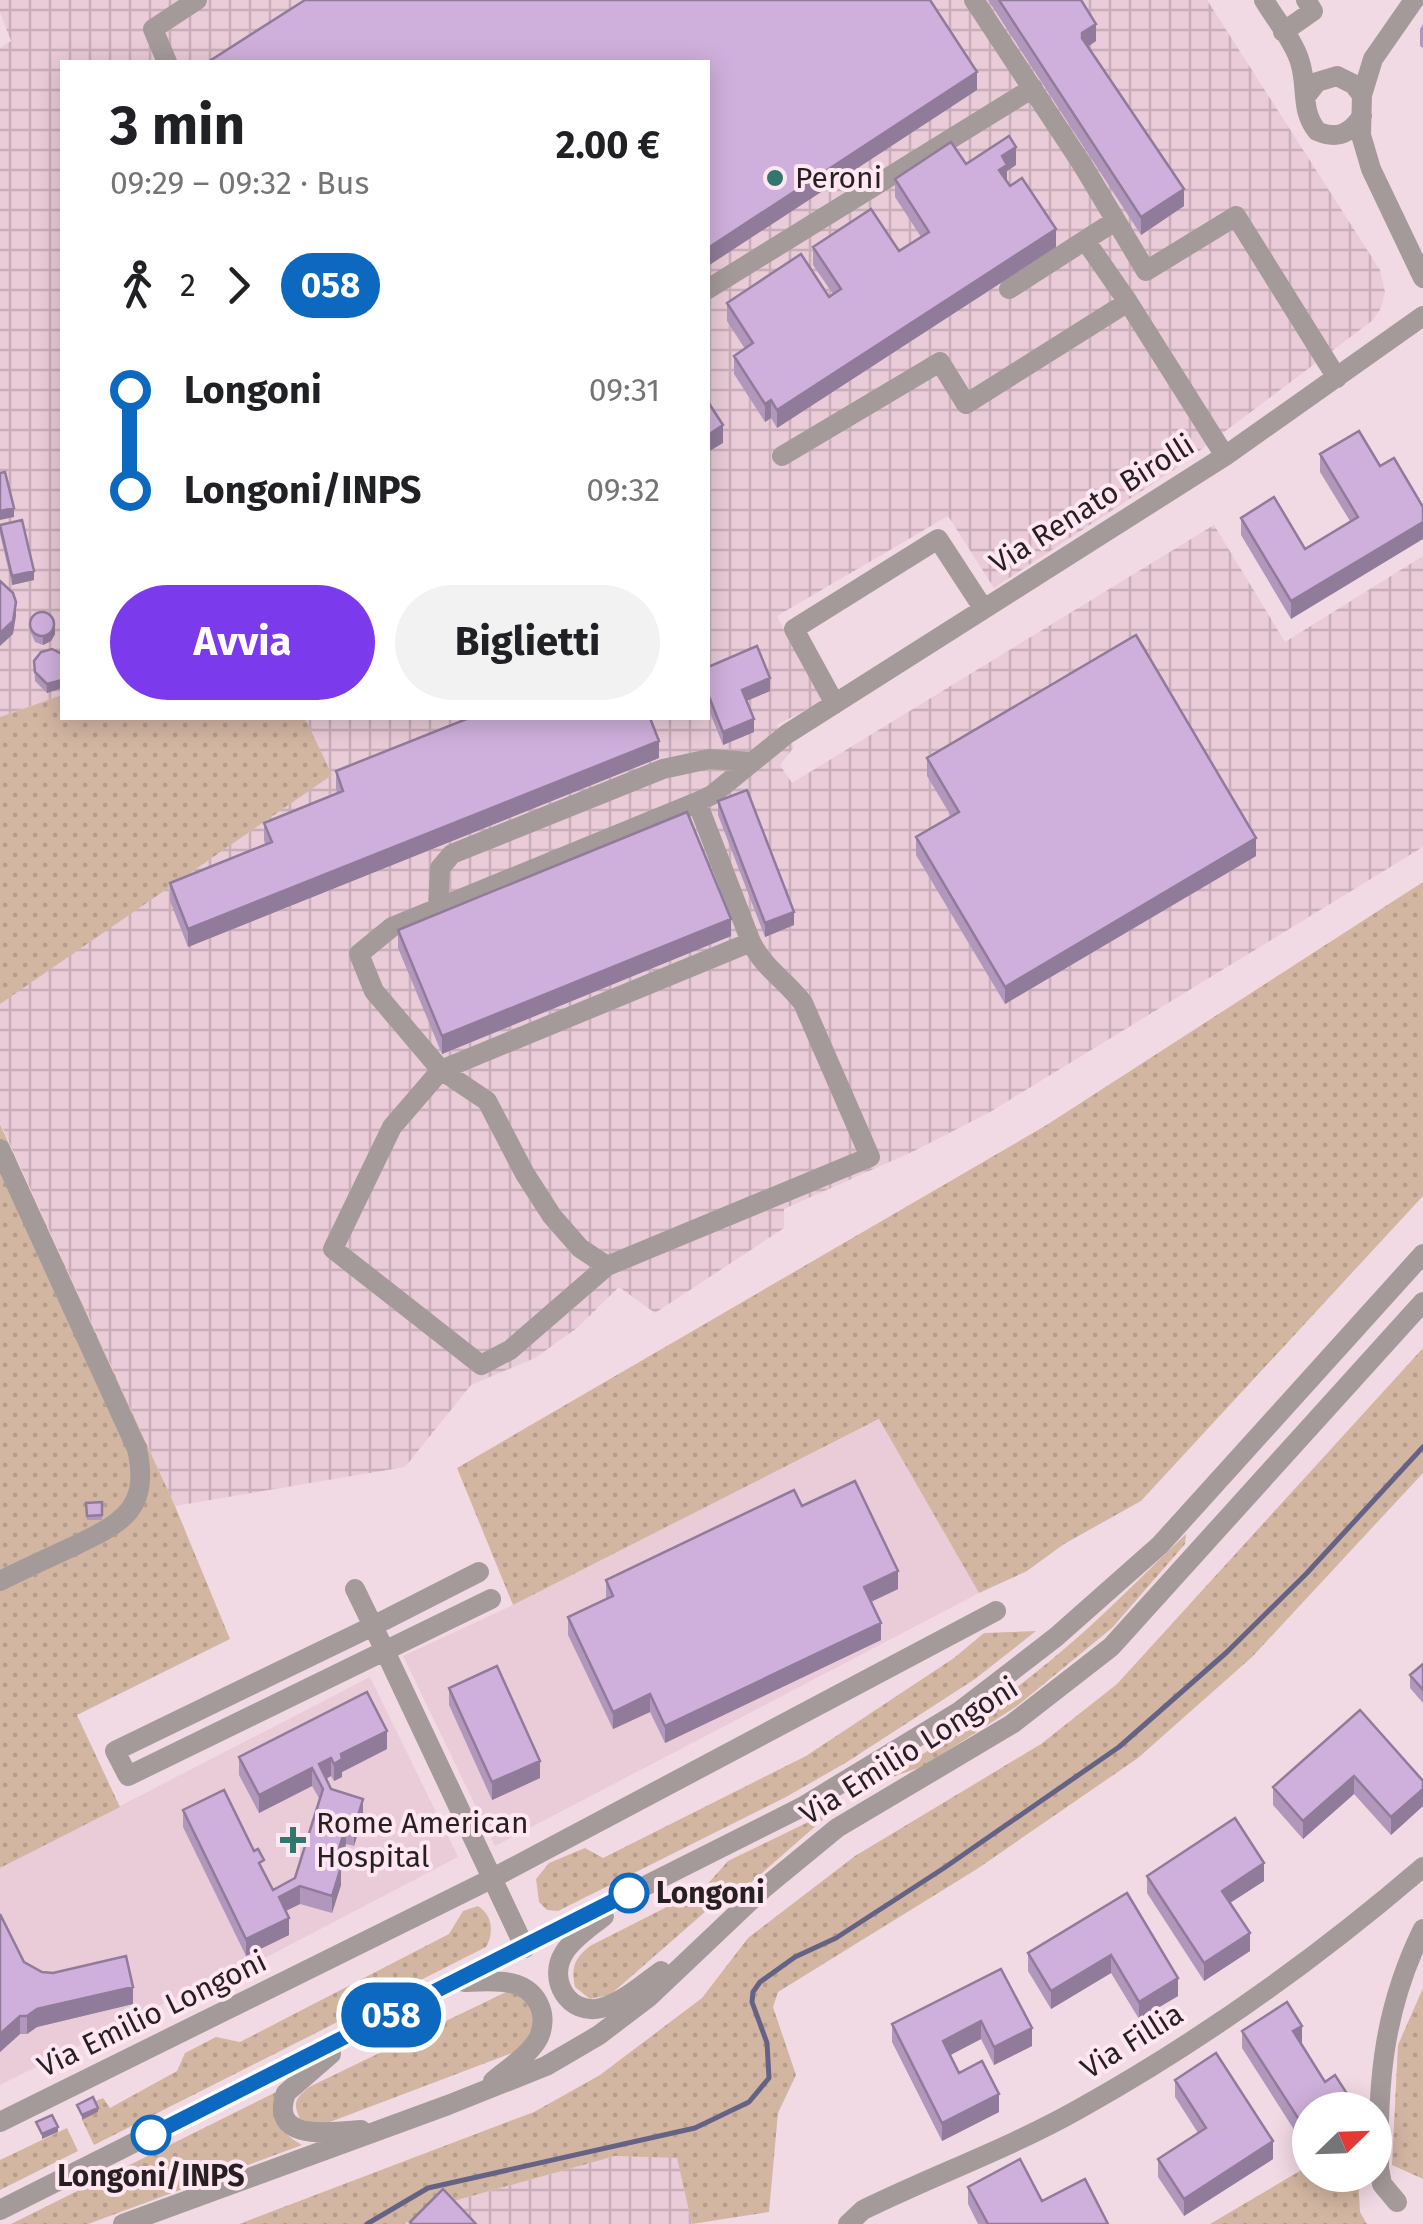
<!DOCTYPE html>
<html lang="it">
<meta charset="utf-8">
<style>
body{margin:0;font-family:"Fira Sans",sans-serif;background:#f2f2f2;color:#202124;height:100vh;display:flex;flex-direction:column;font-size:38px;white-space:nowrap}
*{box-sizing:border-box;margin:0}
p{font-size:32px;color:#757577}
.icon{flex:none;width:55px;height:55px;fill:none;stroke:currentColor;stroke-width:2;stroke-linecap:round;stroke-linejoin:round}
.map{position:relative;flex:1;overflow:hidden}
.drawer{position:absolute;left:60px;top:60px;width:650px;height:660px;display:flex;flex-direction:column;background:#fff;border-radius:0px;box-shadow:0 5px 25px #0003}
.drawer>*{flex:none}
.badge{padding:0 20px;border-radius:32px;font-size:35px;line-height:65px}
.needle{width:65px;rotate:67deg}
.controls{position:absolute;left:1292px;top:2092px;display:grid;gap:20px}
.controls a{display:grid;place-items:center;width:100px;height:100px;border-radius:50%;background:#fff;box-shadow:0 5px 25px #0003;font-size:50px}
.map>.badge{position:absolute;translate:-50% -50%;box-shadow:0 0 0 5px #fff}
.legs{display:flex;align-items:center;gap:15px;height:110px;padding:0 50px;font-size:32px}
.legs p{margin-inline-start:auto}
.headline{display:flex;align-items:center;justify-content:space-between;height:170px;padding:0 50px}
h1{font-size:55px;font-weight:700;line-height:75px}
.action{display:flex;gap:20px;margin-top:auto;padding:20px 50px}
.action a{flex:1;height:115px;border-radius:60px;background:#7c3aed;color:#fff;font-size:40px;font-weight:700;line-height:115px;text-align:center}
.action a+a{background:#f2f2f2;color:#202124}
ul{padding:0 50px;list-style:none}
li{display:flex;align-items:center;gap:35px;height:100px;font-size:38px}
li i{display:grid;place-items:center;width:15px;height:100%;margin:0 12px;background:currentColor}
li i::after{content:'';width:25px;height:25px;margin:-12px;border:8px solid;border-radius:50%;background:#fff}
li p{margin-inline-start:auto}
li:first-child i{background:linear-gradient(#0000 50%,currentColor 0)}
li:last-child i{background:linear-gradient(currentColor 50%,#0000 0)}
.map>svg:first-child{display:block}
</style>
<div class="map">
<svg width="1423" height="2224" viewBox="0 0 1423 2224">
<defs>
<pattern id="industrial-grid" width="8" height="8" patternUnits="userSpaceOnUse" patternTransform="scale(2.5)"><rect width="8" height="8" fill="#eacbd8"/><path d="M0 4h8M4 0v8" fill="none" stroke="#c9aeb9"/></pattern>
<pattern id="grass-dots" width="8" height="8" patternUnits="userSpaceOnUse" patternTransform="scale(2.5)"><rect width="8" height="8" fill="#d3b6a2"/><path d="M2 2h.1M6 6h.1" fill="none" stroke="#b59c8b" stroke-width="1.8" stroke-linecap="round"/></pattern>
</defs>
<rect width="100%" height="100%" fill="#f2dae4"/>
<path fill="#eacbd8" d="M880,1419L979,1593L495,1846L403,1656L513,1605Z
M370,1677L458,1857L261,1960L259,1956L0,2085V1868Z"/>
<path fill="url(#industrial-grid)" d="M0,0H1207L1380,270L1385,292L1381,308L1373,320L1175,469L994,588L948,516L777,616L823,701L777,725L794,747L780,765L792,783L1214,525L1285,642L1423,556V847L990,1112L914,1151L784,1209V1228L655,1313L619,1287L577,1328L535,1358L471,1385L405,1467L175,1506L0,1122V1003L331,775L305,718H708V62H62V695L0,717V48L11,41L0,12Z
M615,2156L677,2157L692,2224H404L429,2208Z"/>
<path fill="url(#grass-dots)" d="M62,695V718H305L332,775L0,1004V717Z
M1423,882V1196L1141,1501L1064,1544L1027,1571L979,1593L879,1419L513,1605L457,1468L1045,1126Z
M0,1124L175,1506L230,1639L77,1715L120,1807L0,1868Z
M1423,1348V1473L1252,1657L1138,1758L977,1869L778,1992L773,2007L796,2075L778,2113L769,2212L692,2224L677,2158L615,2156L429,2208L404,2224H239L534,2112L600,2075L702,1998L748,1938L855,1856L1041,1744L1117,1684Z
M1186,1534L1185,1544L1112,1628L1017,1706L924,1766L881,1781C953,1736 1022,1687 1086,1630C1120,1599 1152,1566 1186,1534Z
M1036,1631L975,1679L847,1762L786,1797L558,1911L547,1910L539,1902L536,1879L549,1863L585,1848L603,1858L806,1756L954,1658L984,1633Z
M835,1809L747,1886L713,1905L610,1995L590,1999L575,1987C571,1967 574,1959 590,1946L704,1888L728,1861Z
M478,1906C493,1915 494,1934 486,1947L94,2145L82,2120L98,2112L93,2102L103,2098L110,2108L177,2071L185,2053L216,2037L240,2042L449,1934L463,1911Z
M1423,1988V2179L1392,2165L1398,2045Z
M506,1992H518L539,2018L520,2050L322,2125L300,2119C292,2102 296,2098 309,2087Z
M278,2091C278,2117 277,2132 302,2145L88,2224H11Z
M67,2128L78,2151L0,2190V2160Z
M1310,2165V2175H1358L1360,2212L1367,2224H1210Z"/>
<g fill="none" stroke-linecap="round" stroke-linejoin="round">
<path stroke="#656385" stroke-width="5" d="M367,2224L428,2188L695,2128L749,2102L769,2078L767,2043L752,2002L753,1992L760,1982L795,1957L836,1938L944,1868L1119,1747L1227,1652L1306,1574L1423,1447"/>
<path stroke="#a49a99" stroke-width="20" d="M974,0L1082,164L1146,271L1236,216L1337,378
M1264,0C1275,19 1294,41 1300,62C1308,87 1300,110 1317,131C1337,140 1350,134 1362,116
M1283,32L1313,11L1306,0
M167,62L153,29L197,0
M1362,95L1373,59L1414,0
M1306,96L1317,82L1337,76L1353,84L1362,95L1361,135L1371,169L1423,278
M1085,240L1128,302
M708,289L1033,88
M1009,289L1115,221
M782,456L940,362L966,404L1128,302L1225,456
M835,704L794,629L938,539L983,608
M697,802L751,942L441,1070L374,991L359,954L392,927Z
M697,802L712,795L787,734L1225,456L1423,316
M438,908L440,868L452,854L663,769L709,759L752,762
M0,1149L137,1449C151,1510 120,1524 72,1547C48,1558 24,1569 0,1581
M607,1266L510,1350L481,1365L333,1249L392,1127L441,1070L487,1101L525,1174L552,1216L580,1248L607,1266L870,1157L803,1003C785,979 765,970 751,942
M355,1589L373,1626L479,1572
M491,1599L128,1776L115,1751L373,1626L385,1651L525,1948
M604,1916C591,1927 573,1938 564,1953C547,1980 569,2016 601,2008C623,2002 643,1984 661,1971
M464,1982C491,1981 528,1976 540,2007C544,2016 543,2028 539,2037C530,2055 508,2068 493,2081
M331,2054L286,2093C268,2143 333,2132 361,2130
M0,2122L491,1879L996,1611
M1397,2202L1382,2184L1379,2168C1377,2081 1384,2008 1423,1929
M0,2210L802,1807L960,1711L1056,1637L1160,1545L1423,1254
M123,2224L448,2105L546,2066L599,2035L649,1997L764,1888L837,1828L1012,1724L1111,1647L1423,1302
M848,2224L863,2210C934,2175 1010,2148 1079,2109C1201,2041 1317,1958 1423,1867"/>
</g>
<path fill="#b297bd" d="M988,0H1081L1096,41L1088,47L1184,206L1141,235Z
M1423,24V48L1420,46V29Z
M966,164L1016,165L1007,171V182L1056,247L777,428L771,418L765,422L734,374V356L745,349L727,321V303L829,297L833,294L813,265V247L899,251L921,237L895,197V179Z
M1320,454L1380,466L1423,507L1291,619L1241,535V518L1305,549L1350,521L1320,472Z
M0,525L34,580L12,585L0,534Z
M30,622L55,634L51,641L43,645L35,642L30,631Z
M62,654V688L47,693L35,681L34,661Z
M708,667L770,691L746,701L754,732L723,745L708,708Z
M659,758L188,947L170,901V883L265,844L264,840V823L337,793L336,789V771Z
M927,758L1256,856L1005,1004L916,855V837L951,816L927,776Z
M718,801L794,925L765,937L718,815Z
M398,930L731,936L442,1054L398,948Z
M102,1502V1520H87L86,1503Z
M802,1506L898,1589L871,1602L881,1640L665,1743L650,1712L613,1729L568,1635V1617L606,1599V1580Z
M1423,1664V1703L1410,1688V1675Z
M449,1688L540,1778L492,1800L449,1705Z
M1360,1710L1423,1781V1806L1391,1835L1354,1794L1303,1839L1273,1805V1787Z
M387,1749L342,1772V1777L334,1781L331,1776L326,1779L331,1789L363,1816L354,1846L346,1844L339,1866L341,1885L332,1913L300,1904L286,1911L289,1935L246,1956L183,1827V1810L264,1873L273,1890L295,1878L320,1800L312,1786L259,1813L239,1775V1757Z
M1147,1876L1264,1881L1230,1903L1250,1951L1204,1981L1147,1893Z
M1127,1893L1178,1996L1139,2019L1111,1973L1051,2009L1028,1971V1953Z
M0,1914L24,1962L42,1972L133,2004L37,2027L27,2034H20L0,2052Z
M1001,1969L1032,2046L994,2065L981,2039L950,2055L959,2073L999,2112L942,2141L892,2042V2024Z
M1242,2031L1302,2043L1325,2082L1353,2110H1310V2148L1307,2150L1242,2048Z
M1175,2080L1273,2159L1184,2216L1158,2177V2159L1198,2133L1175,2097Z
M968,2187L1042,2201L1108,2224H978L968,2204Z"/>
<path fill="#917b9a" d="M1096,24V41L1082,50V33Z
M977,72V90L708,266V248Z
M1016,147V165L1007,171V182L999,170L1002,156Z
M1184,189V206L1141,235V217Z
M1056,229V247L777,428V410Z
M771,400V418L765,422V404Z
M723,425V443L708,452V435Z
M14,508V517L0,520V511Z
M1423,522V539L1291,619V601Z
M34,571V580L12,585V576Z
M16,602V616L13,634L0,646V633Z
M55,625V634L51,641L43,645V636Z
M770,678V691L742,703V690Z
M62,680V688L47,693V684Z
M754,719V732L723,745V732Z
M659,741V758L188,947V929Z
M1256,838V856L1005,1004V987Z
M794,912V925L765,937V923Z
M731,919V936L442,1054V1036Z
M898,1571V1589L864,1605V1587Z
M881,1623V1640L665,1743V1726Z
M650,1694V1712L613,1729V1712Z
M387,1731V1749L342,1772V1777L334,1781V1764L341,1754Z
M331,1758V1776L319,1782V1764Z
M540,1761V1778L492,1800V1782Z
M312,1768V1786L259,1813V1795Z
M1354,1776V1794L1303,1839V1821Z
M1423,1789V1806L1391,1835V1817Z
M363,1799V1816L354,1846V1829Z
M346,1826V1844L334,1883V1865Z
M1264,1863V1881L1222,1908V1891Z
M341,1867V1885L332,1913V1896Z
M300,1886V1904L279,1914V1897Z
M289,1918V1935L246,1956V1939Z
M1250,1933V1951L1204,1981V1963Z
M1111,1955V1973L1051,2009V1991Z
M1178,1978V1996L1139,2019V2002Z
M133,1987V2004L37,2027L27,2034V2016L37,2009Z
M20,2016V2034L0,2052V2034Z
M981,2021V2039L943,2059V2041Z
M1302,2026V2043L1293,2049V2031Z
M1032,2028V2046L994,2065V2047Z
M999,2094V2112L942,2141V2123Z
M98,2108V2112L82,2120V2115Z
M58,2127V2132L42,2139V2134Z
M1310,2131V2148L1307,2150V2132Z
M1273,2141V2159L1184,2216V2199Z"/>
<path fill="#cfb0dc" stroke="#917b9a" stroke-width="2.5" d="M305,0H930L977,72L708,248V62H208Z
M999,0H1081L1096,24L1082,33V38L1184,189L1141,217Z
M1009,136L1016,147L1002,156L1007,165L999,170L1010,186L1022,178L1056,229L777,410L771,400L765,404L734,356L753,343L727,303L801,254L829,297L841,289L813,247L871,209L899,251L929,232L895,179L951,142L966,164Z
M708,402L723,425L708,435Z
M1359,431L1380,466L1394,458L1423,507V522L1291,601L1241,518L1274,497L1305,549L1358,517L1320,454Z
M5,472L14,508L0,511V473Z
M22,520L34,571L12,576L0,525Z
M0,581L13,593L16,602L13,621L0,633Z
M30 624a12 12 0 1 1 24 0a12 12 0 1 1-24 0Z
M1136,635L1256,838L1005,987L916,837L959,812L927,758Z
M757,646L770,678L742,690L754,719L723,732L708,694V667Z
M52,649L62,654V680L47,684L35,672L34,661L41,652Z
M469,718H650L659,741L188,929L170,883L272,842L264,823L343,791L336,771Z
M747,790L794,912L765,923L718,801Z
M687,812L731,919L442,1036L398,930Z
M855,1481L898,1571L864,1587L881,1623L665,1726L650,1694L613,1712L568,1617L613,1596L606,1580L794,1490L802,1506Z
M102,1502V1515L87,1516L86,1503Z
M1423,1664V1690L1410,1675Z
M497,1666L540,1761L492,1782L449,1688Z
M367,1692L387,1731L341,1754L342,1759L334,1764L331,1758L319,1764L331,1789L363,1799L354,1829L346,1826L334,1865L341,1867L332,1896L300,1886L279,1897L289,1918L246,1939L183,1810L224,1790L254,1851L258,1849L264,1860L259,1863L273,1890L295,1878L323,1789L312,1768L259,1795L239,1757Z
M1360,1710L1423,1781V1789L1391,1817L1354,1776L1303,1821L1273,1787Z
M1235,1818L1264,1863L1222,1891L1250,1933L1204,1963L1147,1876Z
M1127,1893L1178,1978L1139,2002L1111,1955L1051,1991L1028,1953Z
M0,1914L24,1962L42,1972L53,1973L126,1956L133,1987L37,2009L27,2016H20L0,2034Z
M1001,1969L1032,2028L994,2047L981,2021L943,2041L959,2073L982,2061L999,2094L942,2123L892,2024Z
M1287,2002L1302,2026L1293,2031L1325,2082L1335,2075L1353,2103L1342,2110H1310V2131L1307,2132L1242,2031Z
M1216,2053L1273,2141L1184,2199L1158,2159L1206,2128L1175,2080Z
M93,2097L98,2108L82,2115L77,2105Z
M52,2115L58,2127L42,2134L36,2122Z
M1020,2159L1042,2201L1085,2179L1108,2224H988L968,2187Z
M443,2189L476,2224H412L410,2222Z"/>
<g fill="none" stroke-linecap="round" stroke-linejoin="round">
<defs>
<path id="line-1" d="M151,2135L629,1893"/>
</defs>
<use href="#line-1" stroke="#fff" stroke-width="22"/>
<use href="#line-1" stroke="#0c69bf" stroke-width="15"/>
</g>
<g fill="#31776d" stroke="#ffe7f2" stroke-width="4">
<circle cx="775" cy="178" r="10"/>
<path d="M288 1825h10v10h10v10h-10v10h-10v-10h-10v-10h10z"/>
</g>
<g fill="#fff" stroke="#0c69bf" stroke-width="5">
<circle cx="629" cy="1893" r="18"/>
<circle cx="151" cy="2135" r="18"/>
</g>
<g text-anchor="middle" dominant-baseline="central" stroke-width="8" stroke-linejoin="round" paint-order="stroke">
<g font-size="30" fill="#271f22" stroke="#ffe7f2" text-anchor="start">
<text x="795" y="178">Peroni</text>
<text x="316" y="1823">Rome American<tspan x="316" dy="34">Hospital</tspan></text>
</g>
<g font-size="30" fill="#271f22" stroke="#ffe7f2">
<text transform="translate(1092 504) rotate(-32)">Via Renato Birolli</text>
<text transform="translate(909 1751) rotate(-32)">Via Emilio Longoni</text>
<text transform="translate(152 2014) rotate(-26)">Via Emilio Longoni</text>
<text transform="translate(1132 2041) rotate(-32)">Via Fillia</text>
</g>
<g font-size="30" font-weight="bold" fill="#271f22" stroke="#ffe7f2" text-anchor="start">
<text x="656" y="1893">Longoni</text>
<text x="151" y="2176" text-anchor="middle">Longoni/INPS</text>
</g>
</g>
</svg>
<div class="controls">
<a><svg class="needle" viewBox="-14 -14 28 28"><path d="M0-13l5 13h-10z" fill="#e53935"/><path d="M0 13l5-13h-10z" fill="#757577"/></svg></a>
</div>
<b class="badge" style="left:391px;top:2015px;background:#0c69bf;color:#fff">058</b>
<section class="drawer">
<div class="headline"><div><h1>3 min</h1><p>09:29 – 09:32 · Bus</p></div><b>2.00 €</b></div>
<div class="legs"><svg class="icon" aria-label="walk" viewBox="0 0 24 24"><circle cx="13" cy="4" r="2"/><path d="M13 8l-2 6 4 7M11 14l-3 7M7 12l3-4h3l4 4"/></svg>2<svg class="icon" aria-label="forward" viewBox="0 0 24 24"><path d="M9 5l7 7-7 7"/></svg><b class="badge" style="background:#0c69bf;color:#fff">058</b></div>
<ul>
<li><i style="color:#0c69bf"></i><b>Longoni</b><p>09:31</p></li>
<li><i style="color:#0c69bf"></i><b>Longoni/INPS</b><p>09:32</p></li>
</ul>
<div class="action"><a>Avvia</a><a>Biglietti</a></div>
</section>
</div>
